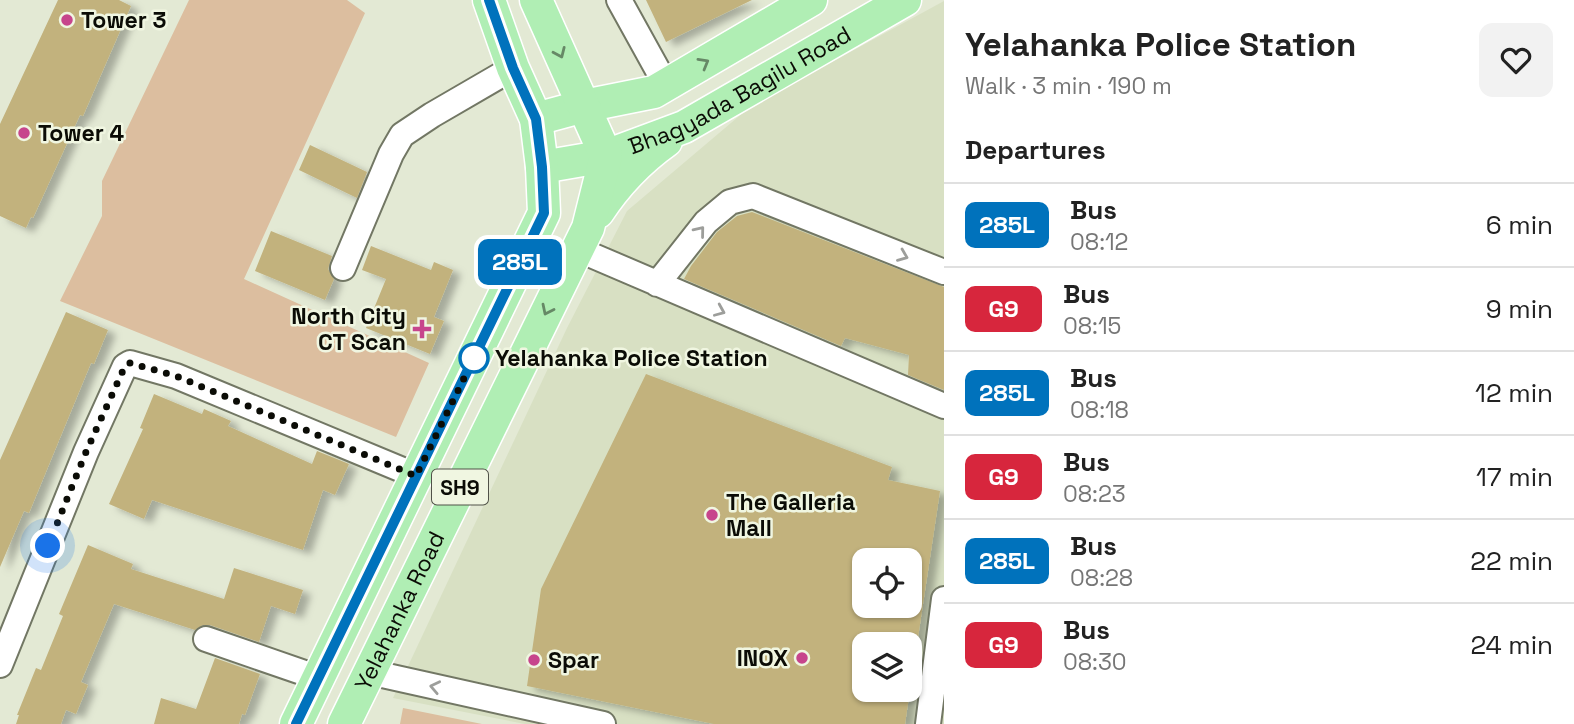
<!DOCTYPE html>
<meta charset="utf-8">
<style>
body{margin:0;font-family:"Space Grotesk",sans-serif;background:#f2f2f2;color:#222;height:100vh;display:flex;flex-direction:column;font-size:26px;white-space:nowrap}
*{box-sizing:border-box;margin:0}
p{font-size:23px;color:#767676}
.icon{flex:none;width:38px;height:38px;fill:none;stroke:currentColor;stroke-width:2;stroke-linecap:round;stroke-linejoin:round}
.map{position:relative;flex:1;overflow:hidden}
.side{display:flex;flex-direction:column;background:#fff;width:630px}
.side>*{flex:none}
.badge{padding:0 14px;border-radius:10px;font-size:24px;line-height:46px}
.fabs{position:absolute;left:852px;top:548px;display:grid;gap:14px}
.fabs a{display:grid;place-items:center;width:70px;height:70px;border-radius:14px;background:#fff;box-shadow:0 2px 5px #0004;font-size:35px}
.you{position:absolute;width:35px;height:35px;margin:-18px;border:5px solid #fff;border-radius:50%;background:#1a73e8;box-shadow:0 0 0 10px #1a73e833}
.map>.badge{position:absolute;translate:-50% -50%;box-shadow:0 0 0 4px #fff}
h2{padding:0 21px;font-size:26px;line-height:63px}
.round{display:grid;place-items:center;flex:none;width:74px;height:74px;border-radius:14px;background:#f2f2f2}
.headline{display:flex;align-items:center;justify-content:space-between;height:119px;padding:0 21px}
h1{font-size:33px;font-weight:800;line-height:52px}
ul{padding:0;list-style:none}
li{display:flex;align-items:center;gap:21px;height:84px;padding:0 21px;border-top:2px solid #e0e0e0}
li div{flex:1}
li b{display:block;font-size:26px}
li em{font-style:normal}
li .badge{min-width:77px;font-weight:700;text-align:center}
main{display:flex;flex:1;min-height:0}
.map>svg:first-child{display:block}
</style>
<main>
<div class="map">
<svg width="944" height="724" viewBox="0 0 944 724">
<defs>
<filter id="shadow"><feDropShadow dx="8" dy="4.5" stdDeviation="3.5" flood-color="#0004"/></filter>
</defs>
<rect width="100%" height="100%" fill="#e3e9d4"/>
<path fill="#d8e0c3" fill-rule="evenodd" d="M944,1V724H525L393,698L567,328L627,211L751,106ZM864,560H910V606H864ZM864,644H910V690H864Z"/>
<path fill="#dcbe9f" d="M189,0H347L365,13L244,279L429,363L396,437L60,301L102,216V181Z
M403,708L482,724H400Z"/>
<path fill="#c2b27d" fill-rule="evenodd" filter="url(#shadow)" d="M58,0H119L131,6L83,116L80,115L33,218L31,217L26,228L0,216V124Z
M646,0H752L666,42Z
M310,145L367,172L357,198L299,170Z
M752,212L944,287V390L908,375L909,355L845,338L841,346L684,279L691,266L717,232L737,216Z
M271,231L332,256L328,269L334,279L325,300L255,271Z
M371,246L431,270L434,262L453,270L434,317L444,321L430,354L366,328L386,279L362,270Z
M66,312L108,330L94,364L91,363L29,513L24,511L0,567V460Z
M646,374L892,467L888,480L940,491L917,644H864V690H910L905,724H714L527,686L541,589ZM864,560H910V606H864Z
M154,394L202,414L204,409L231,421L228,426L312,464L317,451L349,464L335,495L323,490L303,550L152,500L144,519L109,504L143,429L140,428Z
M88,545L133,564L131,569L224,599L234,568L303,590L295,614L271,606L259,642L210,625H203L195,630L114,604L81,682L88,685L76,714L66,710L61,724H16L19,715H17L36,668L41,670L63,616L59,614Z
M215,658L260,674L245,715L242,714L239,724H154L161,698L196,709Z"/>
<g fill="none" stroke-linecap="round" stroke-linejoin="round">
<defs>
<path id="minor" d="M619,0L666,85
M577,249L944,406
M343,268L391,154L402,135L432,115L513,68
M657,284L706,222L730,202L753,196L944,272
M206,639L319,678
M0,665L86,452L125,366L130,363L176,376L417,476
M369,672L603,724
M928,724L944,599"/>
<g id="major">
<path d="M536,119L584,106L654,92L811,0"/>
<path id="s1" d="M542,167L606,156L684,127L905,0"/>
<path d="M598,212C617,183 638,161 666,141"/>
<path d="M296,724L544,213L542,167L536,119L513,68L489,0"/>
<path id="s2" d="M344,724L588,228L606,156L536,0"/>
</g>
</defs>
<use href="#minor" stroke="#727764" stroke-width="28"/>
<use href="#major" stroke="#fff" stroke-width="35"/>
<use href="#minor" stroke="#fff" stroke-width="24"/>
<use href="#major" stroke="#b0eeb4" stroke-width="32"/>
</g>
<defs><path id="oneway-chevron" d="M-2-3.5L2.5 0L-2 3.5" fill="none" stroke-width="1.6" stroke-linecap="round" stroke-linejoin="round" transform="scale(1.75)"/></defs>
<g stroke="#686">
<use href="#oneway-chevron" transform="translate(560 53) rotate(66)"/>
<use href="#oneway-chevron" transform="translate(704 63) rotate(-30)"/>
<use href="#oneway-chevron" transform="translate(547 310) rotate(116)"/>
</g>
<g stroke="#9d9e9b">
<use href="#oneway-chevron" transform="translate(700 231) rotate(-51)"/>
<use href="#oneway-chevron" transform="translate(903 256) rotate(22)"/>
<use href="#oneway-chevron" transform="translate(720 311) rotate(23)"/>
<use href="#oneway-chevron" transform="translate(435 687) rotate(-168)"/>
</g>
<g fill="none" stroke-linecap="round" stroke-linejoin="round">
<defs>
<path id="line" d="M296,724L544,213L542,167L536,119L513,68L489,0"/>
</defs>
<use href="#line" stroke="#fff" stroke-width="16"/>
<use href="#line" stroke="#0072bc" stroke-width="10"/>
<path stroke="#0b0c06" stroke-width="7" stroke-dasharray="0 12.6" d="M48,546L86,452L125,366L130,363L176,376L416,476L474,358"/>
</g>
<g fill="#c7458c" stroke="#f0f6e1" stroke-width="2.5">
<circle cx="67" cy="20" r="7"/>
<circle cx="24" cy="133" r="7"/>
<path d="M418.5 318.5h7v7h7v7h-7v7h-7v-7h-7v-7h7z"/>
<circle cx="712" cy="515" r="7"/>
<circle cx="802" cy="658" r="7"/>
<circle cx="534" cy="660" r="7"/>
</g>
<circle fill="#fff" stroke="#0072bc" stroke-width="3.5" cx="474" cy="358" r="14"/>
<g text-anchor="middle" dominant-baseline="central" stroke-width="5" stroke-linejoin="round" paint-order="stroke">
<rect fill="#f0f6e1" stroke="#505248" stroke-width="2" x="432" y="469.5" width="56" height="35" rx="5"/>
<g font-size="21" font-weight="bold" fill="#0b0c06">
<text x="460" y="487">SH9</text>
</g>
<g font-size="23" font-weight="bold" fill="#0b0c06" stroke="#f0f6e1" text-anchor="start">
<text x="81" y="20">Tower 3</text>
<text x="38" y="133">Tower 4</text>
<text x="406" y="316" text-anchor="end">North City<tspan x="406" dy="26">CT Scan</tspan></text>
<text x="726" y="502">The Galleria<tspan x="726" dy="26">Mall</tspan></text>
<text x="788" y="658" text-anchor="end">INOX</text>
<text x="548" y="660">Spar</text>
</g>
<g font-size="23" fill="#0b0c06" stroke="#f0f6e1">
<text stroke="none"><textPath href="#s1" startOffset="214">Bhagyada Bagilu Road</textPath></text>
<text stroke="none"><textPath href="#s2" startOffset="126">Yelahanka Road</textPath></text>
</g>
<g font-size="23" font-weight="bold" fill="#0b0c06" stroke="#f0f6e1" text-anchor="start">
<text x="495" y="358">Yelahanka Police Station</text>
</g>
</g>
</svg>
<div class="fabs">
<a><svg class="icon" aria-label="locate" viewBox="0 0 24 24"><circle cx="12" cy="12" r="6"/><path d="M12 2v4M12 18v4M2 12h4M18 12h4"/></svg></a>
<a><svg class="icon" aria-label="layers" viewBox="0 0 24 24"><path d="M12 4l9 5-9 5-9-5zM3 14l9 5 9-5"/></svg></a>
</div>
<div class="you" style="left:48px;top:546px"></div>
<b class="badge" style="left:520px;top:262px;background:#0072bc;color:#fff">285L</b>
</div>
<section class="side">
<div class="headline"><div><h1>Yelahanka Police Station</h1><p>Walk · 3 min · 190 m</p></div><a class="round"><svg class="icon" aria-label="heart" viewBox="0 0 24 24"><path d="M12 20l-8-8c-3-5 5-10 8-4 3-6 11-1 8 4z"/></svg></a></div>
<h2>Departures</h2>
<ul>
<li><span class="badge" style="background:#0072bc;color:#fff">285L</span><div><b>Bus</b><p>08:12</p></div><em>6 min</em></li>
<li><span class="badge" style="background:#d7263d;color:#fff">G9</span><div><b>Bus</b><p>08:15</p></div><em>9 min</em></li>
<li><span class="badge" style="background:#0072bc;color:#fff">285L</span><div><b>Bus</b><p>08:18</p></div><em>12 min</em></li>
<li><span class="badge" style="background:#d7263d;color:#fff">G9</span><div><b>Bus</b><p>08:23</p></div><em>17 min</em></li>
<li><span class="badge" style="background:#0072bc;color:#fff">285L</span><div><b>Bus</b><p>08:28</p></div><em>22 min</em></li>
<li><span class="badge" style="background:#d7263d;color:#fff">G9</span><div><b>Bus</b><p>08:30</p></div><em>24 min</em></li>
</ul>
</section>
</main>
